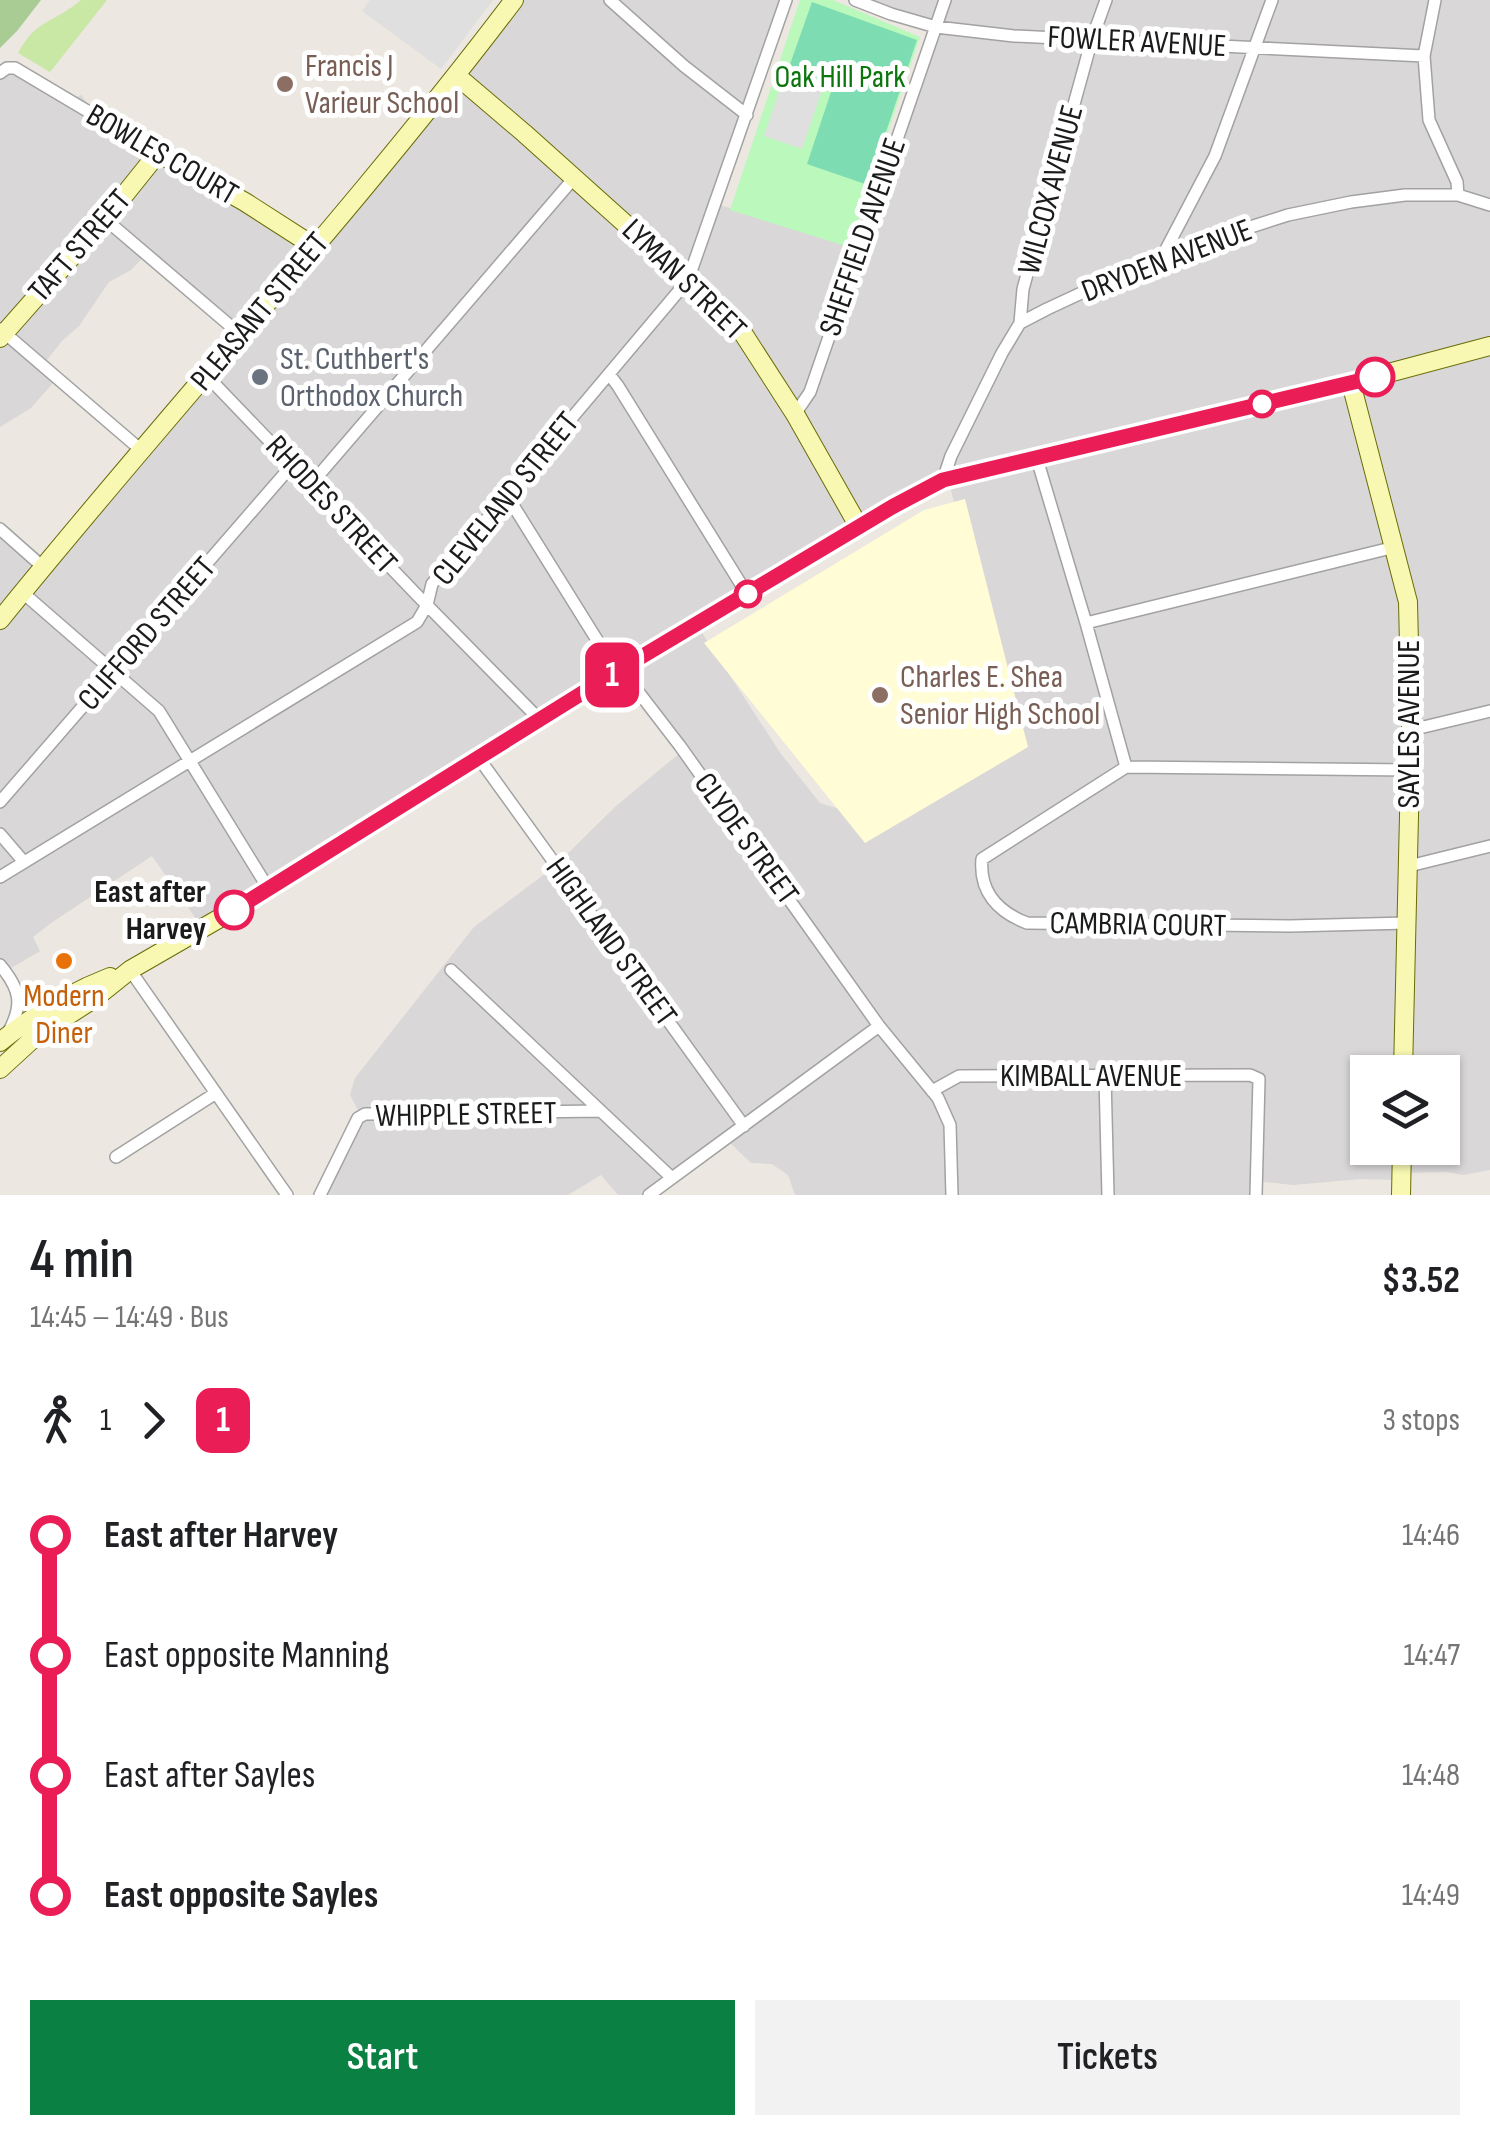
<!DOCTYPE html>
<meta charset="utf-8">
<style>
body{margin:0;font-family:"Sofia Sans Condensed",sans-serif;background:#f2f2f2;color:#202124;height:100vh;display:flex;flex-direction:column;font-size:38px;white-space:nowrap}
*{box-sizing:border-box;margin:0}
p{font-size:32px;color:#757577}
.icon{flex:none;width:55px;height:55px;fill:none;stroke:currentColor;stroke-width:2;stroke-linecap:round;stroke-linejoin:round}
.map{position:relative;height:1195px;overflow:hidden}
.details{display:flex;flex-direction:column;background:#fff;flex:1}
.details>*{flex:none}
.badge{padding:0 20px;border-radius:15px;font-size:35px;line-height:65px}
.controls{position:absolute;left:1350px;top:1055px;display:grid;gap:20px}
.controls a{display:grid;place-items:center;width:110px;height:110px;border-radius:0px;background:#fff;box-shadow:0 2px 8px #0004;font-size:50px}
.map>.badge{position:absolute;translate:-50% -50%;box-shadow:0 0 0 5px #fff}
.legs{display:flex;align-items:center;gap:15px;height:110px;padding:0 30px;font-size:32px}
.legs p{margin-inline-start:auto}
.overview{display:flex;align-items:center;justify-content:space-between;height:170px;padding:0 30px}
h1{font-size:55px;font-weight:600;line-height:75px}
.button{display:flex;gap:20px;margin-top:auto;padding:20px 30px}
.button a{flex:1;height:115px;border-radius:0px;background:#0b8043;color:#fff;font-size:40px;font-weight:600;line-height:115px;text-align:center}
.button a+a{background:#f2f2f2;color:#202124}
ul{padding:0 30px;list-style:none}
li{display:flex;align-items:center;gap:35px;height:120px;font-size:38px}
li i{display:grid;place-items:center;width:15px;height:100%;margin:0 12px;background:currentColor}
li i::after{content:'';width:25px;height:25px;margin:-12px;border:8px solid;border-radius:50%;background:#fff}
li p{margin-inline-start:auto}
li:first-child i{background:linear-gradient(#0000 50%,currentColor 0)}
li:last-child i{background:linear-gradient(currentColor 50%,#0000 0)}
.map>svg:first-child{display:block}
</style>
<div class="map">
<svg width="1490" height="1195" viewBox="0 0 1490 1195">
<rect width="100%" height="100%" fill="#ece7e0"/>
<path fill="#d9d7d7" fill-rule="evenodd" d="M514,0H785L715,204L750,213L837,243L856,246L938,22L870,0H1490V1170L1464,1175L1446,1172L1402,1173L1398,1180L1361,1179L1293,1185L1257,1181L1254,1195H795L788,1175L772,1164L751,1163L727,1140L646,1195H618L601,1175L568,1195H319L359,1112L350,1095L355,1078L474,927L554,867L616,806L681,752L622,672L201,926L152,856L51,923L33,937L40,951L8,970L0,961V521L46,560L238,336L149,251L131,270L109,282L79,326L62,341L47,360L61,374L31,408L0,427V72L9,64L15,62L77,97L81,95L88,104L314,241ZM949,482L1000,685L871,810L836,808L820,803L781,754L697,625ZM1368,1072H1442V1148H1368Z"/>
<path fill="#fffcd6" d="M965,499L1028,747L865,843L704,643L924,510Z"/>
<path fill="#c9e7a5" d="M81,0H107L50,72L18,53C36,19 54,23 81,0Z"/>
<path fill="#a8cc94" d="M0,0H41L17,31L0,48Z"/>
<path fill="#bbf8bc" d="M800,0H833L920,37L849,247L730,210Z"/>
<path fill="#7ddcb2" d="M812,2L917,40L868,185L807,164L837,74L832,85L788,70Z"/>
<path fill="#dfdfdf" d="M370,0H493L441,69L362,11Z
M784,77L822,90L802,149L764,136Z"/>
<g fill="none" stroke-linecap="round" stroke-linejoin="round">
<defs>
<path id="street" d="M610,0L684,66L747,115
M855,0L891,14L936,27L1014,36L1424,56
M1435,0L1424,56L1429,120L1457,182L1458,195
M0,73L7,68H15L158,153
M105,219L241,335
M1163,255L1215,156L1272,0
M1020,323L1023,289L1092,39L1106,0
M0,329L141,450
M609,374L618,386L747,594
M206,375L417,595L540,720
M795,414L810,392L945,0
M1037,459L1086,623L1126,767
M943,480L951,456L1002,353L1020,323L1047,309L1163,255L1288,215L1351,202L1405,195H1458L1490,205
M312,483L574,178
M506,494L617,672L630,681L680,746L879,1026L938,1098L950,1125L952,1195
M0,529L44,568
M22,592L159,711L268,888
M1086,623L1395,547
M1411,730L1490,711
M478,757L744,1126
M0,802L293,464
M0,834L24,862
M1409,866L1490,846
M0,877L417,622L427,605L432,584L688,280L786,0
M1407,923L1290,926L1027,923C998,912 979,892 982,859L1126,767L1410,770
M0,965C20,989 24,1004 8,1033
M130,970L287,1195
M451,970L672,1178
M1105,1077L1108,1195
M932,1091L959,1076L1250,1075L1259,1079L1256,1195
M116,1157L216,1093
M320,1195L358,1118L365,1114L600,1111
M649,1195L879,1026"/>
<path id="secondary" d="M457,76L524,133L737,324L795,414L859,527
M0,338L105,219L158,153L245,202L315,247
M1351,383L1408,602L1411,730L1403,1072
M0,620C169,411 352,214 514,0
M0,1042C32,1016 71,992 110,977
M0,1069L36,1036L95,998L130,970L234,910L617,672L892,507L943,480L1351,383L1490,346
M1401,1195L1402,1148"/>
</defs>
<use href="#street" stroke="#a2a2a2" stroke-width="14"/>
<use href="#secondary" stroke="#686d06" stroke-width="20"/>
<use href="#street" stroke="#fff" stroke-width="11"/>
<use href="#secondary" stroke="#f8f8b2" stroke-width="18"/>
</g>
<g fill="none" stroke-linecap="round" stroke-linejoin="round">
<defs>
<path id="line-1" d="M234,910L616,672L892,507L943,480L1375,377"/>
</defs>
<use href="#line-1" stroke="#fff" stroke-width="22"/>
<use href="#line-1" stroke="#ea1d57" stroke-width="15"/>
</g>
<g fill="#8d6e63" stroke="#fff" stroke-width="4">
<circle cx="285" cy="84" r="10"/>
<circle cx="880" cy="695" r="10"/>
</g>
<circle fill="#6b7280" stroke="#fff" stroke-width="4" cx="260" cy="377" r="10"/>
<g fill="#fff" stroke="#ea1d57" stroke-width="5">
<circle cx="1375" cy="377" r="18"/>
<circle cx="1262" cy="404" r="12"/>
<circle cx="748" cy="594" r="12"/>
<circle cx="234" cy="910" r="18"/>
</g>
<circle fill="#e8710a" stroke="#fff" stroke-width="4" cx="64" cy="961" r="10"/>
<g text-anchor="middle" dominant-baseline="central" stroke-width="10" stroke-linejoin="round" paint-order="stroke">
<g font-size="32" fill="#1b1b1b" stroke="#fff">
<text transform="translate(1137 42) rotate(3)">FOWLER AVENUE</text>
<text transform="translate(162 155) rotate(30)">BOWLES COURT</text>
<text transform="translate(1051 190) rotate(-75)">WILCOX AVENUE</text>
<text transform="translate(863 237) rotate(-71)">SHEFFIELD AVENUE</text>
<text transform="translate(80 246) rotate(-49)">TAFT STREET</text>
<text transform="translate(1167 261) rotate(-21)">DRYDEN AVENUE</text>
<text transform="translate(684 280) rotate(44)">LYMAN STREET</text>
<text transform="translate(260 312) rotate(-50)">PLEASANT STREET</text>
<text transform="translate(506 499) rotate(-51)">CLEVELAND STREET</text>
<text transform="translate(331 505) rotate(47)">RHODES STREET</text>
<text transform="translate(147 634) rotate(-49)">CLIFFORD STREET</text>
<text transform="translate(1409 724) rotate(-90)">SAYLES AVENUE</text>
<text transform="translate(746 839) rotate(54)">CLYDE STREET</text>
<text transform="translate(1138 925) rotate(1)">CAMBRIA COURT</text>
<text transform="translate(611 942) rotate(54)">HIGHLAND STREET</text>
<text x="1091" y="1076">KIMBALL AVENUE</text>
<text transform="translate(466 1115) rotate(-1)">WHIPPLE STREET</text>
</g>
<g font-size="32" fill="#785e54" stroke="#fff" text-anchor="start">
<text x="305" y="66">Francis J<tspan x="305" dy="37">Varieur School</tspan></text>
<text x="900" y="677">Charles E. Shea<tspan x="900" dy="37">Senior High School</tspan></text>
</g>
<g font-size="32" fill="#0c750e" stroke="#fff">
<text x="840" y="77">Oak Hill Park</text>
</g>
<g font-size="32" fill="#5b616d" stroke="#fff" text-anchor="start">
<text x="280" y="359">St. Cuthbert's<tspan x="280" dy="37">Orthodox Church</tspan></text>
</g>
<g font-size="32" font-weight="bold" fill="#1b1b1b" stroke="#fff" text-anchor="end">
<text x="206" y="892">East after<tspan x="206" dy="37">Harvey</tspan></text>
</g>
<g font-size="32" fill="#c56008" stroke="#fff">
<text x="64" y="996">Modern<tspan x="64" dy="37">Diner</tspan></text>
</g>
</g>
</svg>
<div class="controls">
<a><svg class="icon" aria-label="layers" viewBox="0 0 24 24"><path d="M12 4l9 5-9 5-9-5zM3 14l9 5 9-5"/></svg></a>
</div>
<b class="badge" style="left:612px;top:675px;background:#ea1d57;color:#fff">1</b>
</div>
<section class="details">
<div class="overview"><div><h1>4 min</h1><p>14:45 – 14:49 · Bus</p></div><b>$3.52</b></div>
<div class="legs"><svg class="icon" aria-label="walk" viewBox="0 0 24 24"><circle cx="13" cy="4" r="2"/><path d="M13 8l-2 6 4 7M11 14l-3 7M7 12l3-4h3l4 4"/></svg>1<svg class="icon" aria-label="forward" viewBox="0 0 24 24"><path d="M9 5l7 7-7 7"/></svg><b class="badge" style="background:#ea1d57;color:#fff">1</b><p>3 stops</p></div>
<ul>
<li><i style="color:#ea1d57"></i><b>East after Harvey</b><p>14:46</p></li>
<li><i style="color:#ea1d57"></i><span>East opposite Manning</span><p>14:47</p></li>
<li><i style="color:#ea1d57"></i><span>East after Sayles</span><p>14:48</p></li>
<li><i style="color:#ea1d57"></i><b>East opposite Sayles</b><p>14:49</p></li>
</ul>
<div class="button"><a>Start</a><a>Tickets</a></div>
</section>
